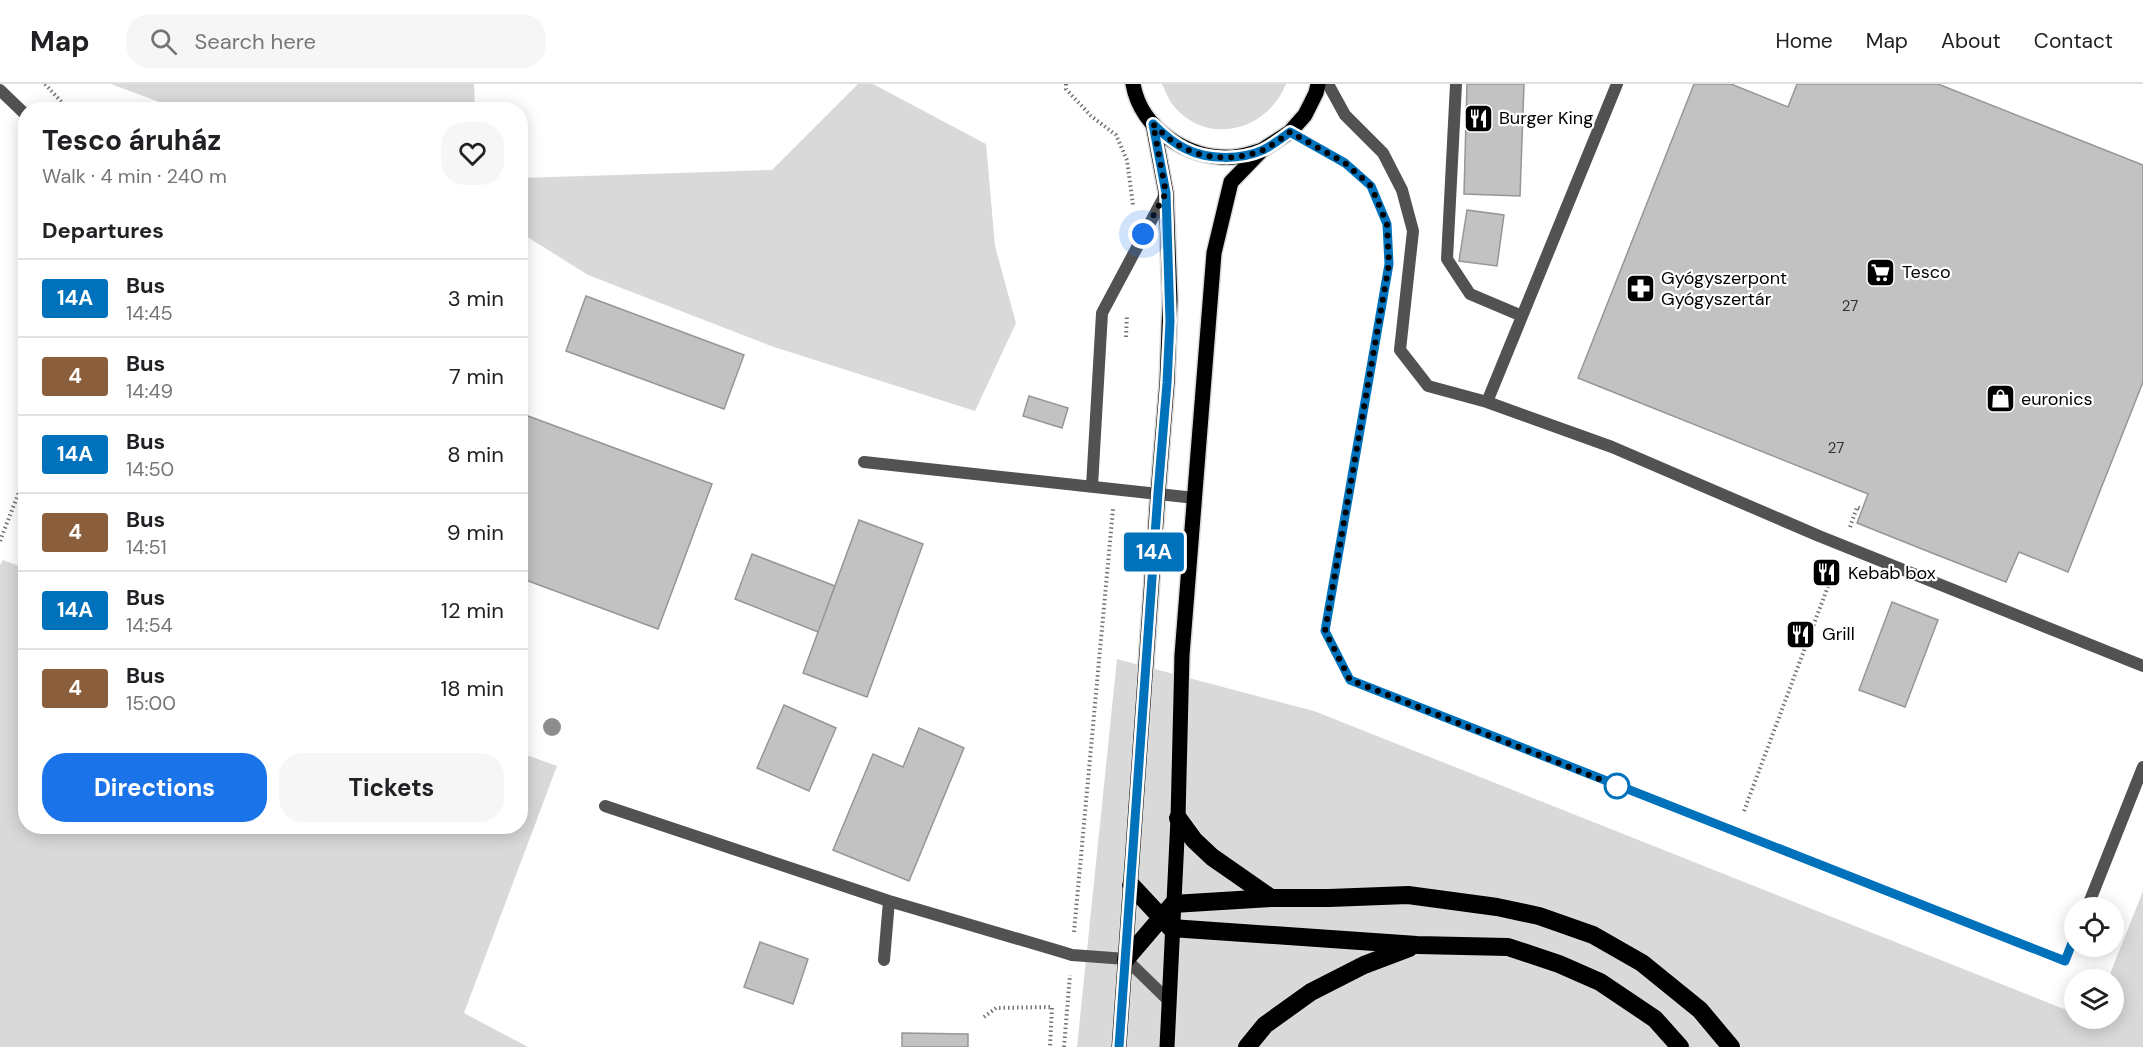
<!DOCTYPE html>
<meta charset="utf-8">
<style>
body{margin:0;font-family:"DM Sans",sans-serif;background:#f6f6f6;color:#202124;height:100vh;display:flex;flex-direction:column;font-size:22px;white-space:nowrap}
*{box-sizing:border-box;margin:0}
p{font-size:20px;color:#757577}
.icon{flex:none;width:33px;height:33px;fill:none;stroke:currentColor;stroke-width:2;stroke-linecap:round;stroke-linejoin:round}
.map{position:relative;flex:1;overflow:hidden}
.side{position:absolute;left:18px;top:18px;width:510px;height:732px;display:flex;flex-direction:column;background:#fff;border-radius:24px;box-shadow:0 3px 15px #0003}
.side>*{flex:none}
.badge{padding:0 12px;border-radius:4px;font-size:21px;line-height:39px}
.buttons{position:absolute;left:2064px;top:813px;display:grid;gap:12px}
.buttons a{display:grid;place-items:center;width:60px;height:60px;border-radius:50%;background:#fff;box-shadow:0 3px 15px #0003;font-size:30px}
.you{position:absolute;width:30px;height:30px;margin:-15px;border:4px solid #fff;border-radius:50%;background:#1a73e8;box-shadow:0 0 0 9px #1a73e833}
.map>.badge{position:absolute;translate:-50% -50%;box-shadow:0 0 0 3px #fff}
h2{padding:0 24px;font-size:22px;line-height:54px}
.round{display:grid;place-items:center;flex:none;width:63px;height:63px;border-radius:24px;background:#f6f6f6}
.headline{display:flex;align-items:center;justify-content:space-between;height:102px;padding:0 24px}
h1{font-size:28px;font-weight:700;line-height:45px}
.button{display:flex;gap:12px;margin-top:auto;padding:12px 24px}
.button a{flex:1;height:69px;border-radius:24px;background:#1a73e8;color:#fff;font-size:24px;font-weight:700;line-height:69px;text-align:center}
.button a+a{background:#f6f6f6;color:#202124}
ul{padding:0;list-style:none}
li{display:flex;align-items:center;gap:18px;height:78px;padding:0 24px;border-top:2px solid #e0e0e0}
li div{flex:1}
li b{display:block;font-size:22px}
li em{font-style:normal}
li .badge{min-width:66px;font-weight:700;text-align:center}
header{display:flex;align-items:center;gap:36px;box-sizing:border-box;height:84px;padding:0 30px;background:#fff;border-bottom:2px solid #e0e0e0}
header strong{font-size:28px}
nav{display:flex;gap:33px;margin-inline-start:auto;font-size:21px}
.search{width:420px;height:54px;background:#f6f6f6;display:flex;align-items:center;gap:15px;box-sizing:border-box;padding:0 21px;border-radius:24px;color:#757577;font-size:22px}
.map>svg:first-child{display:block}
</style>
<header>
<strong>Map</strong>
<div class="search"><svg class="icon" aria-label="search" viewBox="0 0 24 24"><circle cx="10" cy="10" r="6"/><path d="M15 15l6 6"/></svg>Search here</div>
<nav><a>Home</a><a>Map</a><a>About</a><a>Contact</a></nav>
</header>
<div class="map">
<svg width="2143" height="963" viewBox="0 0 2143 963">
<rect width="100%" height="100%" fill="#fff"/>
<path fill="#d9d9d9" d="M111,0H474L475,25H178Z
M858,0H873L986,60L995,162L1016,239L975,327L771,262L588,191L521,149V94L772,86Z
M1162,0H1286C1266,50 1202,63 1170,17C1167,12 1165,6 1162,0Z
M3,476L25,484L26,742H520L521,669L557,682L464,929L528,963H0V481Z
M1117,575L1314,627L2074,929V934H2114V896L2108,895L2143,807V963H1077Z"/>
<path fill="#c2c2c2" stroke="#969696" stroke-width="1.5" d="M1467,0H1524L1520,112L1464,110Z
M1694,0H1731L1788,23L1797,0H1938L2143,81V298L2068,488L2019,468L2006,498L1932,469L1857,439L1868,410L1578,294Z
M1467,126L1504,131L1497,182L1459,177Z
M586,212L744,271L724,325L566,267Z
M1029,312L1068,324L1062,344L1023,332Z
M528,332L712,400L658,545L520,494V353Z
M859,436L923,460L867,613L803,589Z
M752,470L835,502L818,548L735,515Z
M1892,518L1938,536L1905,623L1859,606Z
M784,621L836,644L809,707L757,684Z
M919,644L964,664L909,797L833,766L873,670L903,683Z
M760,858L808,875L793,920L744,903Z
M902,949L968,950V963H902Z"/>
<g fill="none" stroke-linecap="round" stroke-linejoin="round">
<defs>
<path id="primary" d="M1133,0C1141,46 1189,76 1234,73C1243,72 1253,69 1262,66
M1119,963L1158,409L1167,299L1170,216L1166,109L1153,40
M1167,963L1178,734L1182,571L1214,169L1231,98L1262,66L1290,48L1305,31L1316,9L1318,0"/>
<path id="highway" d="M1178,734L1194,756L1212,773L1271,814
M1131,801L1171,844L1417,861L1508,863L1559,880L1600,898L1655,935L1680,963
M1126,875L1173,820L1271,814H1329L1408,811L1497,823L1539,832L1593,851L1642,879L1700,926L1731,963
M1247,963L1265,941L1311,908L1364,881L1409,864"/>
</defs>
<use href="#primary" stroke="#dbdbdb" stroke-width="18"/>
<use href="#highway" stroke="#dbdbdb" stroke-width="21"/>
<path stroke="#747474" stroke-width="4" stroke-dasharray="1.5 3" stroke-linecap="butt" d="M45,0L69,26
M1066,0V5L1091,32L1116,51L1127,76L1133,121
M1126,253L1127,231
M1850,443L1857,423L1862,425
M0,457L26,390
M1744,727L1836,481
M1074,848L1113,425
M984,933L996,924L1052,923L1050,963
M1064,963L1070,891"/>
<path stroke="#525252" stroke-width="12" d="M1328,0L1345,31L1383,69L1402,106L1413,147L1400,266L1428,302L1487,318L1612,363L1819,452L2143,582
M1456,0L1447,175L1470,210L1522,232
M0,6L26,31
M1290,48L1345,79L1371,102L1387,140L1389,180L1325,547L1350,596L2065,877L2074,854
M1487,318L1617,0
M864,378L1195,414
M1092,402L1102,229L1166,109
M605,722L889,817L1059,867L1072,871L1126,875L1167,915
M2087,824L2143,683
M884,876L889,817"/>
<use href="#primary" stroke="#000" stroke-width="15"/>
<use href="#highway" stroke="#000" stroke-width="18"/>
</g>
<circle fill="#8d8d8d" cx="552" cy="643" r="9"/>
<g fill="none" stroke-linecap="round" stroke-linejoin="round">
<defs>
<path id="line" d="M1119,963L1158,409L1167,299L1170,237L1166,109L1153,40C1163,50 1173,59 1186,65C1208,76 1241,76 1263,66C1273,61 1282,54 1290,48L1345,79L1371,102L1387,140L1389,180L1325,547L1350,596L2065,877L2074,854"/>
</defs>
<use href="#line" stroke="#fff" stroke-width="14"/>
<use href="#line" stroke="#0072bc" stroke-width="9"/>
<path stroke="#000" stroke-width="6" stroke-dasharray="0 10.8" d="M1143,150L1166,109L1153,40C1163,50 1173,59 1186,65C1208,76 1241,76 1263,66C1273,61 1282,54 1290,48L1345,79L1371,102L1387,140L1389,180L1325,547L1350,596L1617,702"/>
</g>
<defs>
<symbol id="restaurant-square" viewBox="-11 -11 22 22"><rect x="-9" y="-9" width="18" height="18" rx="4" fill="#000" stroke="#fff"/><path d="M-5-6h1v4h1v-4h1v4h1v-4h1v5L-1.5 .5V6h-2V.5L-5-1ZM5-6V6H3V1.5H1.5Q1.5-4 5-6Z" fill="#fff"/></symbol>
<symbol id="supermarket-square" viewBox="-11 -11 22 22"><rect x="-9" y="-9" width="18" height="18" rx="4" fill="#000" stroke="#fff"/><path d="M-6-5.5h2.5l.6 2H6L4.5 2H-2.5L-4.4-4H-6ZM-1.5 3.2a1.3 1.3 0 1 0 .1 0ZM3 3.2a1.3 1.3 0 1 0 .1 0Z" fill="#fff"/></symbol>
<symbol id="pharmacy-square" viewBox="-11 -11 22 22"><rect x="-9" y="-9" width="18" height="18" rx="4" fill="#000" stroke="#fff"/><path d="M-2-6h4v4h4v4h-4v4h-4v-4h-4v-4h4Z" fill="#fff"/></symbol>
<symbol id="shop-square" viewBox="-11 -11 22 22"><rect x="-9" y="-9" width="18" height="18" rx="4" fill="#000" stroke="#fff"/><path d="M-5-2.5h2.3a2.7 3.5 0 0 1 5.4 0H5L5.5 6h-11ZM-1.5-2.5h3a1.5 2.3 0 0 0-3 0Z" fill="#fff"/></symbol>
</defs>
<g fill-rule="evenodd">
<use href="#restaurant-square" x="1462" y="18" width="33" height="33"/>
<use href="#supermarket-square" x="1864" y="172" width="33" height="33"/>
<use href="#pharmacy-square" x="1624" y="188" width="33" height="33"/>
<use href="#shop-square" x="1984" y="298" width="33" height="33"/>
<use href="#restaurant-square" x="1810" y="472" width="33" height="33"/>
<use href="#restaurant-square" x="1784" y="534" width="33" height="33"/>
</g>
<circle fill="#fff" stroke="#0072bc" stroke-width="3" cx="1617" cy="702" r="12"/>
<g text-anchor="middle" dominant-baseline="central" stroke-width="4.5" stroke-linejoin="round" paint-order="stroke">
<g font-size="15" fill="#303030">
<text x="1850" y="222">27</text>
<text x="1836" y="364">27</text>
</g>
<g font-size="18" fill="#000" stroke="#fff" text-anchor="start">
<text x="1499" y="34">Burger King</text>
<text x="1902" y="188">Tesco</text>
<text x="1661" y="194">Gyógyszerpont<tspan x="1661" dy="21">Gyógyszertár</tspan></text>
<text x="2021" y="315">euronics</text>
<text x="1848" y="489">Kebab box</text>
<text x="1822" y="550">Grill</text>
</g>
</g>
</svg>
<div class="buttons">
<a><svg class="icon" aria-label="locate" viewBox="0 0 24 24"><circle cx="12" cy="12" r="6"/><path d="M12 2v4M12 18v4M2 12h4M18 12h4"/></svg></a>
<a><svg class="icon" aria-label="layers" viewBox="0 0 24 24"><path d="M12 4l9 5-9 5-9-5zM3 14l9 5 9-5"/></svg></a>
</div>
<div class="you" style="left:1143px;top:150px"></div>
<b class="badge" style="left:1154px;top:468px;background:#0072bc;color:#fff">14A</b>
<section class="side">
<div class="headline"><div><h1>Tesco áruház</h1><p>Walk · 4 min · 240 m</p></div><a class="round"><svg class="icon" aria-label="heart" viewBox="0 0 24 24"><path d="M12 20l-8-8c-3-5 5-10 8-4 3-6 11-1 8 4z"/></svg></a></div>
<h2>Departures</h2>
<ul>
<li><span class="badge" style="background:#0072bc;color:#fff">14A</span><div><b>Bus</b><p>14:45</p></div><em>3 min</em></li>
<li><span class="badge" style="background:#8b5e3c;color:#fff">4</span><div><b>Bus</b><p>14:49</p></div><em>7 min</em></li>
<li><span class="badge" style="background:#0072bc;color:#fff">14A</span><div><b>Bus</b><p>14:50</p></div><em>8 min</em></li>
<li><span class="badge" style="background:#8b5e3c;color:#fff">4</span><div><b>Bus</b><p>14:51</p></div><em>9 min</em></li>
<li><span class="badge" style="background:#0072bc;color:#fff">14A</span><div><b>Bus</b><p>14:54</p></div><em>12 min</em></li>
<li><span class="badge" style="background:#8b5e3c;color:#fff">4</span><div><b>Bus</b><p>15:00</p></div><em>18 min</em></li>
</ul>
<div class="button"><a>Directions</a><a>Tickets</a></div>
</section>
</div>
